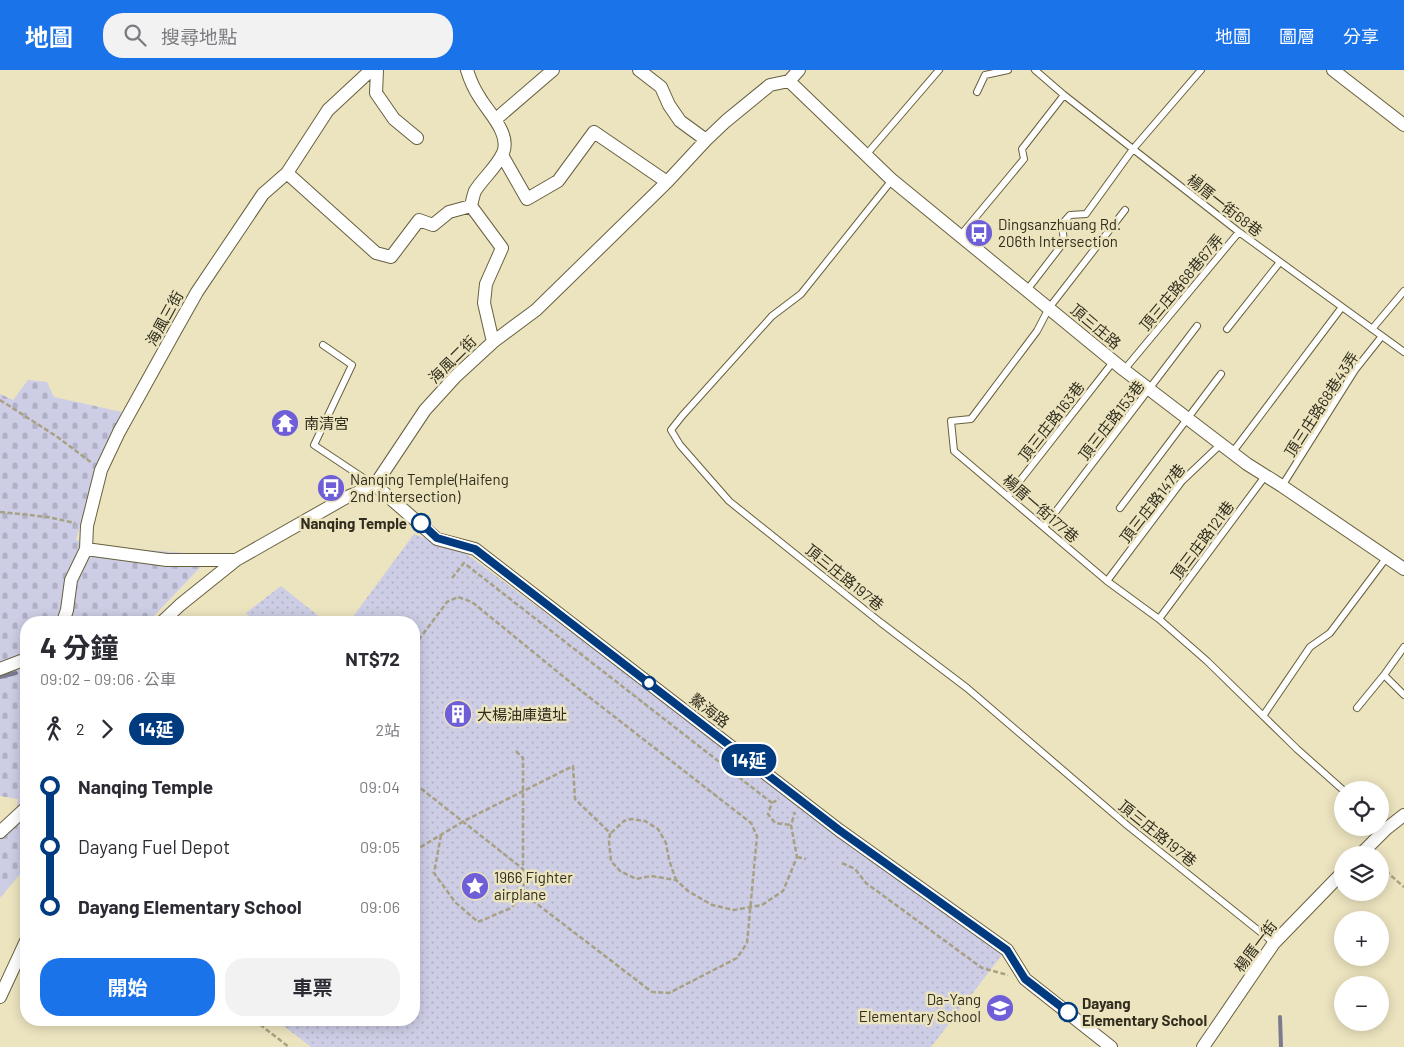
<!DOCTYPE html>
<html lang="zh-TW">
<meta charset="utf-8">
<style>
body{margin:0;font-family:Barlow,"Noto Sans TC",sans-serif;background:#f2f2f3;color:#2b2b33;height:100vh;display:flex;flex-direction:column;font-size:19px;white-space:nowrap}
*{box-sizing:border-box;margin:0}
p{font-size:16px;color:#7c7c81}
.icon{flex:none;width:28px;height:28px;fill:none;stroke:currentColor;stroke-width:2;stroke-linecap:round;stroke-linejoin:round}
.map{position:relative;flex:1;overflow:hidden}
.panel{position:absolute;left:20px;top:546px;width:400px;height:410px;display:flex;flex-direction:column;background:#fff;border-radius:20px;box-shadow:0 2px 12px #0003}
.panel>*{flex:none}
.badge{padding:0 10px;border-radius:16px;font-size:18px;line-height:32px}
.fabs{position:absolute;left:1334px;top:711px;display:grid;gap:10px}
.fabs a{display:grid;place-items:center;width:55px;height:55px;border-radius:50%;background:#fff;box-shadow:0 2px 12px #0003;font-size:25px}
.map>.badge{position:absolute;translate:-50% -50%;box-shadow:0 0 0 2px #fff}
.legs{display:flex;align-items:center;gap:8px;height:55px;padding:0 20px;font-size:16px}
.legs p{margin-inline-start:auto}
.overview{display:flex;align-items:center;justify-content:space-between;height:85px;padding:0 20px}
h1{font-size:28px;font-weight:700;line-height:38px}
.action{display:flex;gap:10px;margin-top:auto;padding:10px 20px}
.action a{flex:1;height:58px;border-radius:20px;background:#1a73e8;color:#fff;font-size:20px;font-weight:700;line-height:58px;text-align:center}
.action a+a{background:#f2f2f3;color:#2b2b33}
ul{padding:0 20px;list-style:none}
li{display:flex;align-items:center;gap:18px;height:60px;font-size:19px}
li i{display:grid;place-items:center;width:8px;height:100%;margin:0 6px;background:currentColor}
li i::after{content:'';width:12px;height:12px;margin:-6px;border:4px solid;border-radius:50%;background:#fff}
li p{margin-inline-start:auto}
li:first-child i{background:linear-gradient(#0000 50%,currentColor 0)}
li:last-child i{background:linear-gradient(currentColor 50%,#0000 0)}
header{display:flex;align-items:center;gap:30px;box-sizing:border-box;height:70px;padding:0 25px;background:#1a73e8;color:#fff}
header strong{font-size:24px}
nav{display:flex;gap:28px;margin-inline-start:auto;font-size:18px}
.search{width:350px;height:45px;background:#f2f2f3;display:flex;align-items:center;gap:12px;box-sizing:border-box;padding:0 18px;border-radius:20px;color:#7c7c81;font-size:19px}
.map>svg:first-child{display:block}
</style>
<header>
<strong>地圖</strong>
<div class="search"><svg class="icon" aria-label="search" viewBox="0 0 24 24"><circle cx="10" cy="10" r="6"/><path d="M15 15l6 6"/></svg>搜尋地點</div>
<nav><a>地圖</a><a>圖層</a><a>分享</a></nav>
</header>
<div class="map">
<svg width="1404" height="977" viewBox="0 0 1404 977">
<defs>
<pattern id="cemetery-stones" width="16" height="16" patternUnits="userSpaceOnUse" patternTransform="scale(1.25)"><rect width="16" height="16" fill="#cdcde6"/><path d="M2 7V4a2 2 0 0 1 4 0v3zM10 15v-3a2 2 0 0 1 4 0v3z" fill="#b0b0c5"/></pattern>
<pattern id="park-dots" width="8" height="8" patternUnits="userSpaceOnUse" patternTransform="scale(1.25)"><rect width="8" height="8" fill="#cdcde6"/><path d="M2 2h.1M6 6h.1" fill="none" stroke="#b0b0c5" stroke-width="1.8" stroke-linecap="round"/></pattern>
</defs>
<rect width="100%" height="100%" fill="#ece4bf"/>
<path fill="url(#cemetery-stones)" d="M28,310L47,312L54,327L122,342L101,386L76,470L95,476L212,485L148,552H26V797L0,828V767L15,754L18,729L0,726V324L13,330Z"/>
<path fill="url(#park-dots)" d="M414,464L467,484L1002,885L931,977H311L276,950H414V552H349Z
M281,516L326,552H254L246,543Z"/>
<g fill="none" stroke-linecap="round" stroke-linejoin="round">
<path stroke="#7b7a8f" stroke-width="4" d="M0,607L16,603
M1280,947L1281,977"/>
<defs>
<path id="service" d="M1035,0L1064,25L1239,162L1404,282
M977,22L985,5L1008,0
M866,85L939,0
M892,110L801,224L772,246L682,346L671,360L680,375L729,431L880,552L967,618L1128,756L1274,873
M1125,140L1049,238L1037,261L971,349L951,351L954,381L1107,511L1159,549L1207,591L1297,679L1343,720
M960,166L1024,89L1022,79L1064,25
M1027,220L1064,172L1062,154L1070,145L1086,144L1133,79L1201,0
M1227,259L1280,192
M1372,259L1404,221
M323,275L352,295L314,375L374,415
M1124,300L1239,162
M1232,383L1342,237
M1282,416L1355,300L1382,266
M1008,426L1113,292
M1120,438L1221,304
M1044,457L1197,256
M1107,511L1182,411L1221,374
M1159,549L1266,405
M1384,605L1404,625
M1357,638L1384,605L1404,577
M1263,646L1310,577L1330,563L1387,487"/>
<path id="minor" d="M377,0L376,23L394,49L417,68
M467,0C470,10 474,19 480,28C489,43 511,64 503,83C496,98 483,108 475,121C473,126 472,132 471,136L502,178L486,214L484,233L493,272
M639,0L661,17L669,35L680,51L706,70
M1333,0L1404,55
M789,11L892,110L1124,300L1247,394L1282,416L1404,499
M496,49L553,0
M502,85L527,129L558,111L594,62L667,112
M287,103L376,183L391,187L419,150L433,155L449,142L471,136
M375,415L437,469L475,479L839,760L1007,880L1025,909L1111,977
M86,479L167,490H236L345,428L375,415L425,340L456,306L493,272L536,240L667,112L706,70L726,51L770,15L789,11L799,0
M63,552L67,540L71,510L86,479L87,456L101,400L119,362L175,261L197,222L263,124L287,103L328,40L371,0
M162,552L180,535L236,490
M0,599L26,589
M0,762L26,738
M1360,785L1386,759L1404,745
M0,927L26,871
M1203,977L1274,873L1342,803"/>
</defs>
<use href="#service" stroke="#67603f" stroke-width="8"/>
<use href="#minor" stroke="#67603f" stroke-width="14"/>
<path stroke="#a8a184" stroke-width="2.5" stroke-dasharray="5 2.5" stroke-linecap="butt" d="M0,330L56,366L92,393
M0,442L48,447L75,453
M452,508L464,493L772,733L768,744L775,753L791,755
M414,576L447,532L458,527L472,532L575,616L751,753L757,766L747,873L737,888L669,923L652,922L524,824L523,799L414,713
M516,681L523,688V799
M772,733L779,729
M611,763L624,751L631,749L645,751L658,759L666,773L669,790L676,810
M441,765L434,803L455,832L478,852L511,838L524,824
M414,781L464,751L573,696L575,729L610,763L609,772L611,791L620,801L636,809L651,806L676,810L688,821L712,835L734,840L762,835L783,821L797,787L791,755L795,742
M797,787L806,789
M842,793L855,799L866,813L982,898L1008,905
M1380,796L1404,817
M254,950L289,977"/>
<use href="#service" stroke="#fff" stroke-width="6"/>
<use href="#minor" stroke="#fff" stroke-width="12"/>
</g>
<g fill="none" stroke-linecap="round" stroke-linejoin="round">
<defs>
<path id="line-1" d="M421,453L437,468L475,479L839,760L1007,880L1025,909L1068,942"/>
</defs>
<use href="#line-1" stroke="#fff" stroke-width="11"/>
<use href="#line-1" stroke="#003b80" stroke-width="8"/>
</g>
<defs>
<symbol id="bus-disc" viewBox="-11 -11 22 22"><circle r="9.5" fill="#6e5fd9" stroke="#ece4bf"/><path d="M-5-6H5V4H4V6H2V4H-2V6H-4V4H-5ZM-3.5-4V0h7V-4ZM-3.5 1.2v1.5H-2V1.2ZM2 1.2v1.5H3.5V1.2Z" fill="#fff"/></symbol>
<symbol id="temple-disc" viewBox="-11 -11 22 22"><circle r="9.5" fill="#6e5fd9" stroke="#ece4bf"/><path d="M0-6L5-2H3V0L6.5 2.5H4V6H1.5V3h-3V6H-4V2.5H-6.5L-3 0V-2H-5Z" fill="#fff"/></symbol>
<symbol id="building-disc" viewBox="-11 -11 22 22"><circle r="9.5" fill="#6e5fd9" stroke="#ece4bf"/><path d="M-4-6H4V6H1V3H-1V6H-4ZM-2.5-4.3h1.7v1.8h-1.7ZM.8-4.3h1.7v1.8H.8ZM-2.5-1h1.7V.8h-1.7ZM.8-1h1.7V.8H.8Z" fill="#fff"/></symbol>
<symbol id="sight-disc" viewBox="-11 -11 22 22"><circle r="9.5" fill="#6e5fd9" stroke="#ece4bf"/><path d="M0-6L1.8-2.2L6-1.7L2.9 1.2L3.7 5.4L0 3.3L-3.7 5.4L-2.9 1.2L-6-1.7L-1.8-2.2Z" fill="#fff"/></symbol>
<symbol id="school-disc" viewBox="-11 -11 22 22"><circle r="9.5" fill="#6e5fd9" stroke="#ece4bf"/><path d="M0-5L7-2L0 1L-7-2ZM-4 1L0 2.5L4 1V4Q0 6-4 4Z" fill="#fff"/></symbol>
</defs>
<g fill-rule="evenodd">
<use href="#bus-disc" x="963" y="147" width="32" height="32"/>
<use href="#temple-disc" x="269" y="337" width="32" height="32"/>
<use href="#bus-disc" x="315" y="402" width="32" height="32"/>
<use href="#building-disc" x="442" y="628" width="32" height="32"/>
<use href="#sight-disc" x="459" y="800" width="32" height="32"/>
<use href="#school-disc" x="984" y="922" width="32" height="32"/>
</g>
<g fill="#fff" stroke="#003b80" stroke-width="2.5">
<circle cx="421" cy="453" r="9"/>
<circle cx="649" cy="613" r="6"/>
<circle cx="1068" cy="942" r="9"/>
</g>
<g text-anchor="middle" dominant-baseline="central" stroke-width="5" stroke-linejoin="round" paint-order="stroke">
<g font-size="15" fill="#302d1e" stroke="#ece4bf">
<text transform="translate(1225 135) rotate(38)">楊厝一街68巷</text>
<text transform="translate(1181 212) rotate(-50)">頂三庄路68巷67弄</text>
<text transform="translate(164 248) rotate(-61)">海風三街</text>
<text transform="translate(1096 256) rotate(40)">頂三庄路</text>
<text transform="translate(452 289) rotate(-45)">海風二街</text>
<text transform="translate(1321 334) rotate(-57)">頂三庄路68巷43弄</text>
<text transform="translate(1111 350) rotate(-52)">頂三庄路153巷</text>
<text transform="translate(1051 351) rotate(-52)">頂三庄路163巷</text>
<text transform="translate(1152 433) rotate(-52)">頂三庄路147巷</text>
<text transform="translate(1041 438) rotate(41)">楊厝一街177巷</text>
<text transform="translate(1202 470) rotate(-53)">頂三庄路121巷</text>
<text transform="translate(845 507) rotate(39)">頂三庄路197巷</text>
<text transform="translate(710 640) rotate(38)">鰲海路</text>
<text transform="translate(1158 763) rotate(39)">頂三庄路197巷</text>
<text transform="translate(1255 876) rotate(-53)">楊厝一街</text>
</g>
<g font-size="15" fill="#302d1e" stroke="#ece4bf" text-anchor="start">
<text x="998" y="154">Dingsanzhuang Rd.<tspan x="998" dy="17">206th Intersection</tspan></text>
<text x="304" y="353">南清宮</text>
<text x="350" y="409">Nanqing Temple(Haifeng<tspan x="350" dy="17">2nd Intersection)</tspan></text>
<text x="477" y="644">大楊油庫遺址</text>
<text x="494" y="807">1966 Fighter<tspan x="494" dy="17">airplane</tspan></text>
<text x="981" y="929" text-anchor="end">Da-Yang<tspan x="981" dy="17">Elementary School</tspan></text>
</g>
<g font-size="15" font-weight="bold" fill="#302d1e" stroke="#ece4bf" text-anchor="end">
<text x="407" y="453">Nanqing Temple</text>
<text x="1082" y="933" text-anchor="start">Dayang<tspan x="1082" dy="17">Elementary School</tspan></text>
</g>
</g>
</svg>
<div class="fabs">
<a><svg class="icon" aria-label="locate" viewBox="0 0 24 24"><circle cx="12" cy="12" r="6"/><path d="M12 2v4M12 18v4M2 12h4M18 12h4"/></svg></a>
<a><svg class="icon" aria-label="layers" viewBox="0 0 24 24"><path d="M12 4l9 5-9 5-9-5zM3 14l9 5 9-5"/></svg></a>
<a>+</a>
<a>−</a>
</div>
<b class="badge" style="left:749px;top:690px;background:#003b80;color:#fff">14延</b>
<section class="panel">
<div class="overview"><div><h1>4 分鐘</h1><p>09:02 – 09:06 · 公車</p></div><b>NT$72</b></div>
<div class="legs"><svg class="icon" aria-label="walk" viewBox="0 0 24 24"><circle cx="13" cy="4" r="2"/><path d="M13 8l-2 6 4 7M11 14l-3 7M7 12l3-4h3l4 4"/></svg>2<svg class="icon" aria-label="forward" viewBox="0 0 24 24"><path d="M9 5l7 7-7 7"/></svg><b class="badge" style="background:#003b80;color:#fff">14延</b><p>2站</p></div>
<ul>
<li><i style="color:#003b80"></i><b>Nanqing Temple</b><p>09:04</p></li>
<li><i style="color:#003b80"></i><span>Dayang Fuel Depot</span><p>09:05</p></li>
<li><i style="color:#003b80"></i><b>Dayang Elementary School</b><p>09:06</p></li>
</ul>
<div class="action"><a>開始</a><a>車票</a></div>
</section>
</div>
